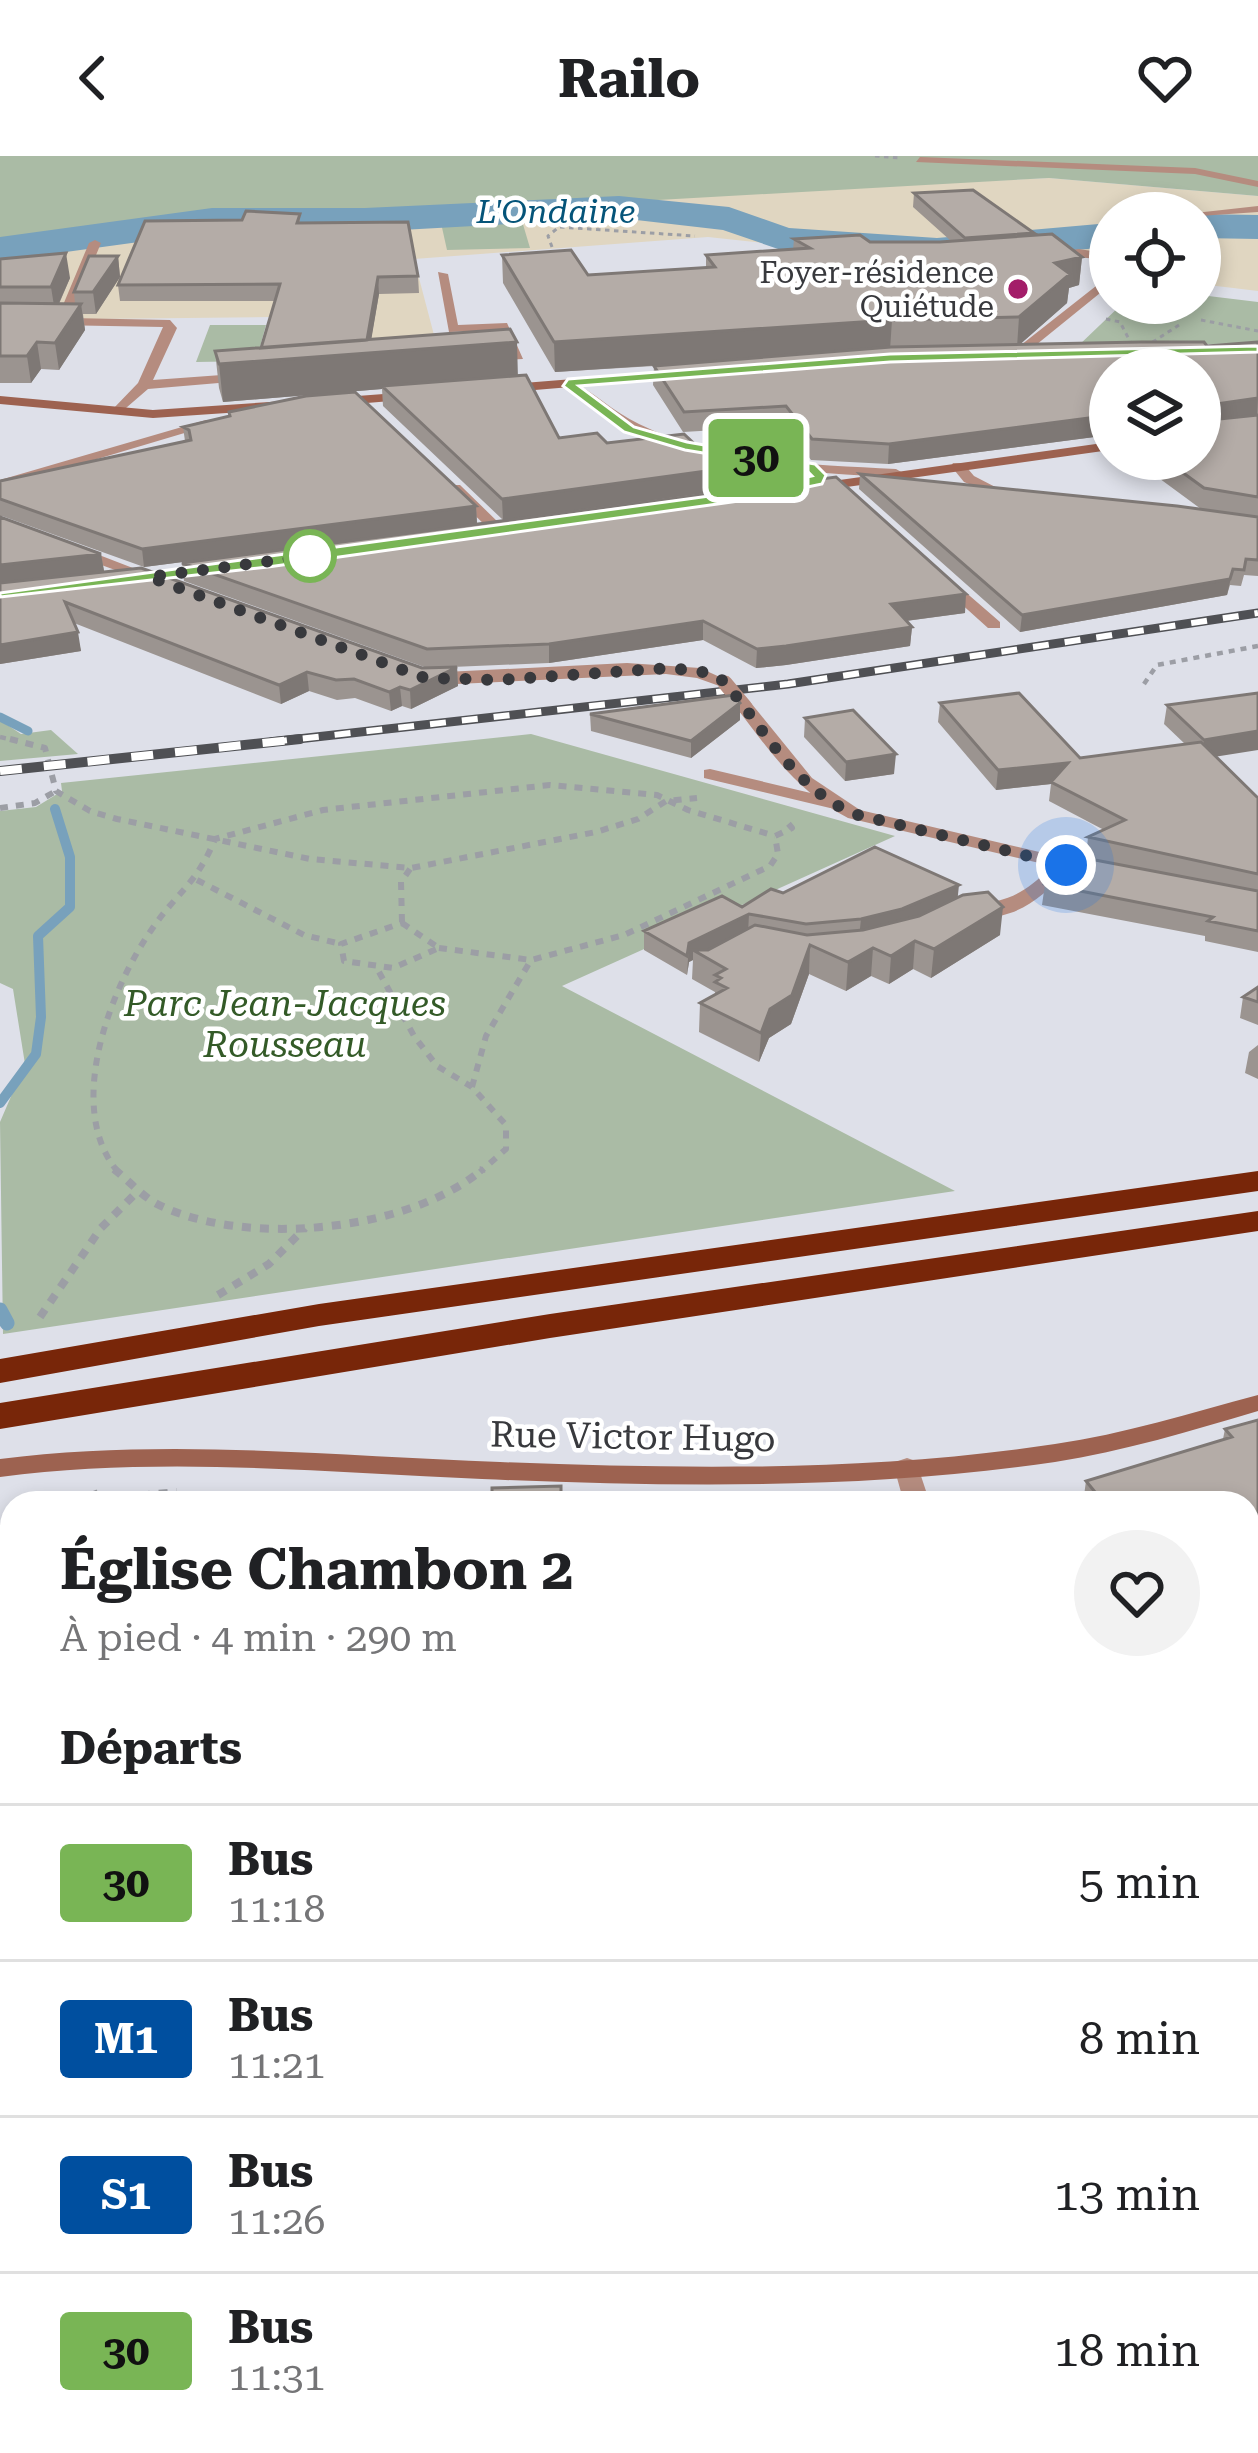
<!DOCTYPE html>
<html lang="fr">
<meta charset="utf-8">
<style>
body{margin:0;font-family:"Roboto Serif",serif;background:#f2f2f2;color:#202124;height:100vh;display:flex;flex-direction:column;font-size:45px;white-space:nowrap}
*{box-sizing:border-box;margin:0}
p{font-size:39px;color:#757577}
.icon{flex:none;width:66px;height:66px;fill:none;stroke:currentColor;stroke-width:2;stroke-linecap:round;stroke-linejoin:round}
.map{position:relative;flex:1;overflow:hidden}
.panel{position:absolute;left:0px;top:1335px;width:1260px;height:963px;display:flex;flex-direction:column;background:#fff;border-radius:36px 36px 0 0;box-shadow:0 6px 18px #0003}
.panel>*{flex:none}
.badge{padding:0 24px;border-radius:9px;font-size:42px;line-height:78px}
.buttons{position:absolute;left:1089px;top:36px;display:grid;gap:24px}
.buttons a{display:grid;place-items:center;width:132px;height:132px;border-radius:50%;background:#fff;box-shadow:0 6px 18px #0003;font-size:60px}
.you{position:absolute;width:60px;height:60px;margin:-30px;border:9px solid #fff;border-radius:50%;background:#1a73e8;box-shadow:0 0 0 18px #1a73e833}
.map>.badge{position:absolute;translate:-50% -50%;box-shadow:0 0 0 6px #fff}
h2{padding:0 60px;font-size:45px;line-height:108px}
.round{display:grid;place-items:center;flex:none;width:126px;height:126px;border-radius:63px;background:#f2f2f2}
.headline{display:flex;align-items:center;justify-content:space-between;height:204px;padding:0 60px}
h1{font-size:57px;font-weight:700;line-height:90px}
ul{padding:0;list-style:none}
li{display:flex;align-items:center;gap:36px;height:156px;padding:0 60px;border-top:3px solid #e0e0e0}
li div{flex:1}
li b{display:block;font-size:45px}
li em{font-style:normal}
li .badge{min-width:132px;font-weight:700;text-align:center}
header{display:flex;justify-content:space-between;align-items:center;height:156px;padding:0 60px;background:#fff;font-size:54px;font-weight:700}
.map>svg:first-child{display:block}
</style>
<header><svg class="icon" aria-label="back" viewBox="0 0 24 24"><path d="M15 5l-7 7 7 7"/></svg>Railo<svg class="icon" aria-label="heart" viewBox="0 0 24 24"><path d="M12 20l-8-8c-3-5 5-10 8-4 3-6 11-1 8 4z"/></svg></header>
<div class="map">
<svg width="1258" height="2297" viewBox="0 0 1258 2297">
<rect width="100%" height="100%" fill="#dee0e9"/>
<path fill="#e0d6c1" d="M1049,22L1258,40V135L1200,128V57H1110V98L903,102L708,81L414,103L439,198L271,161L0,164V85L211,61Z"/>
<path fill="#aabba5" d="M0,0H1258V40L1049,22L552,50L211,61L0,85Z
M522,65L530,92L447,94L441,67Z
M1200,139L1258,146V187L1077,191L1123,147H1200Z
M210,169H266L256,205L196,206Z
M0,564L21,578L51,574L78,598L0,605Z
M531,578L895,680L562,830L955,1035L3,1178L0,966L25,908L13,833L0,827V655L36,651L62,635L61,627Z
M0,1622L12,1638V1755L0,1763Z"/>
<g fill="none" stroke-linecap="round" stroke-linejoin="round">
<path stroke="#78a1bc" stroke-width="9" d="M0,561L28,575"/>
<path stroke="#78a1bc" stroke-width="10" d="M0,947L36,898L41,861L38,780L70,751V701L55,653"/>
<path stroke="#78a1bc" stroke-width="15" d="M0,1154L7,1167"/>
<path stroke="#78a1bc" stroke-width="18" d="M1137,2286L1158,2297"/>
<path fill="#78a1bc" fill-rule="evenodd" d="M619,40L729,51L789,72L937,82L1110,67V91L937,106L784,95L723,74L619,62L365,76H212L0,105V81L212,52H365Z
M1200,58L1258,59V83L1200,82Z"/>
<path stroke="#9c9ea5" stroke-width="3" stroke-dasharray="4.5 4.5" stroke-linecap="butt" d="M875,0L900,2
M552,91L548,80L559,71L695,80
M1106,163L1120,166L1134,193
M1201,164L1258,175
M1145,191L1179,169"/>
<path stroke="#9c9ea5" stroke-width="4.5" stroke-dasharray="6 6" stroke-linecap="butt" d="M1144,528L1157,509L1258,490
M0,581L22,586"/>
<path stroke="#9c9ea5" stroke-width="6" stroke-dasharray="8 8" stroke-linecap="butt" d="M10,583L45,592L56,635L90,655L117,663L310,703L411,712L596,676L638,663L666,645L697,642
M0,652L35,647L56,635
M197,724L304,779L341,788
M402,766L401,726L410,713
M402,767L439,792L393,812L344,805L341,788Z
M439,792L531,804
M379,816L414,880L437,910L472,931L506,969V993L480,1016
M472,931L486,880L531,804L624,779L770,710L778,698L775,680L792,672L787,666
M118,1016C64,952 110,833 152,773C178,735 196,729 215,683L323,654L550,629L657,639L688,654L775,680"/>
<path stroke="#9c9ea5" stroke-width="8" stroke-dasharray="9 9" stroke-linecap="butt" d="M114,1013C128,1024 142,1040 157,1048C244,1092 409,1076 483,1013
M218,1139L269,1108L305,1072
M40,1161L101,1072L137,1036
M93,1335L97,1344L177,1336"/>
<path stroke="#9c9ea5" stroke-width="10" stroke-dasharray="12 12" stroke-linecap="butt" d="M1100,2286L1118,2297"/>
<path fill="#b58c7f" fill-rule="evenodd" d="M710,613L836,643L839,647L830,652L704,622V614Z
M907,1302L916,1305L930,1347H904L894,1311L898,1305Z"/>
<path fill="#b58c7f" fill-rule="evenodd" d="M920,1L1195,12L1258,25V31L1195,18L916,6Z
M1258,50V56L1200,60L1195,57Z
M95,84L101,87L70,162L170,164L177,172L153,224L249,217L255,221L254,224L148,233L119,258L112,254L138,227L163,171L0,168V160L58,161L89,87Z
M1079,93L1110,98V104L1041,98Z
M438,116L448,118L458,169L507,167L523,203L483,205V199L511,197L499,174L449,176Z
M1110,119V129L1031,193L1030,201H1022L1021,189Z
M568,223C593,235 613,256 639,268C717,306 811,309 896,313L903,317L896,321C779,316 657,307 563,230L562,227Z
M206,264L218,267L0,332V324Z
M953,307H963L974,320L1003,335L996,339L964,326L951,310Z
M450,329H460L502,370V376H492L450,335Z
M71,392H81L164,424L151,427L71,398Z
M938,421H948L1000,466V472H988L938,427Z
M627,507L700,512L733,527L725,532L697,522L666,518L457,528L425,527L417,522L425,517Z
M739,547H751L812,622L860,654L1103,711L1105,715L1096,721L1070,715C1037,743 1016,767 967,760V752C1010,743 1021,741 1052,710L848,662C799,637 771,597 739,555Z"/>
<path fill="#9d6250" fill-rule="evenodd" d="M685,214L690,215V221L499,237L492,233L499,229Z
M410,236L415,237V243L331,250L324,246L331,242Z
M0,240L153,254L285,245L292,249L285,253L153,262L0,248Z
M1110,286V294L811,336L804,332L811,328Z
M212,408L217,410V416L134,428L126,423L134,418Z
M1258,1239V1255C1191,1275 1124,1295 1055,1306C866,1334 672,1331 482,1323C320,1316 161,1300 0,1321V1303C168,1282 332,1300 500,1306C684,1313 871,1316 1055,1288C1124,1278 1191,1257 1258,1239Z"/>
<path fill="#782609" fill-rule="evenodd" d="M1258,1015V1035L319,1170L0,1227V1203L319,1148Z
M1258,1055V1075L550,1182L0,1273V1247L550,1158Z"/>
<defs>
<path id="rail-far1" d="M271,586L788,528L1258,457"/>
<path id="rail" d="M0,615L300,583"/>
</defs>
<use href="#rail-far1" stroke="#4f5054" stroke-width="9"/>
<use href="#rail" stroke="#4f5054" stroke-width="10"/>
<use href="#rail-far1" stroke="#fff" stroke-width="6" stroke-dasharray="16" stroke-linecap="butt"/>
<use href="#rail" stroke="#fff" stroke-width="8" stroke-dasharray="22" stroke-linecap="butt"/>
<path stroke="#b58c7f" stroke-width="15" d="M725,527L745,551"/>
</g>
<path fill="#9b9490" d="M914,37L1034,79L1082,101L1079,129L1069,132L1067,147L1019,189L1207,190L1258,186V420L1244,419L1241,430L1230,429L1227,439L1020,476L859,333L860,318L1201,353L1133,303H1200L1110,213V282L1102,280L888,308L811,304L785,270L683,276L653,229L654,210L555,216L503,127L502,99L588,119L706,112V99L793,94L794,83L870,86L951,85L913,51Z
M300,58V67L418,120L419,137L379,138L371,183L518,220L559,282L607,287L721,335L503,364L383,250L382,233L223,246L219,232L215,195L261,192L275,145H120L118,129L242,64Z
M118,100L120,121L96,158H83L85,174L59,214L41,213L31,227H0V103L70,122L59,148H75L74,136Z
M183,271L476,350L477,368L144,411L2,360L0,361V325L185,285Z
M0,361L101,398L104,415L422,512H427L184,425L182,407L965,457L906,465L912,471L910,490L786,509L756,512L703,484L549,507L452,511H457L458,530L411,553L402,550L391,555L355,542L337,544L309,535L281,548L74,467L81,495L0,508Z
M1258,537L1216,601L1258,642V796L1205,785V780L1042,749L1045,728L1086,702L1088,681L1104,674L1049,645L1051,628L996,634L938,566L940,547L1080,602L1185,588L1164,568L1167,549Z
M590,558L740,564L691,602L591,575Z
M805,562L894,618L845,625L804,581Z
M783,737L957,742L1000,779L931,822L913,813L889,828L871,820L846,835L809,818L791,868L769,882L759,906L699,876L700,847L715,839V836L692,823L693,804L689,806L687,819L644,794V775L742,751Z
M1258,831V869L1240,862L1243,841Z
M1258,889V923L1245,917L1249,896Z
M1258,1264V1593L1248,1597V1347H1083L1086,1325L1223,1283L1225,1273Z
M0,1488L12,1503V1621L0,1605Z"/>
<path fill="#7e7875" d="M66,97L70,122L55,156L51,131Z
M118,100L120,121L96,158L93,136Z
M1082,101L1079,129L1069,132L1067,147L1017,191L1019,161L1055,107Z
M378,121L379,138L369,197L517,186L518,223L382,230V233L223,246L219,208L261,205Z
M81,148L85,174L59,214L55,187Z
M892,164L890,194L555,216L554,186Z
M37,186L41,213L31,227L27,200Z
M1258,242L1257,262L1200,269L1202,250Z
M1104,260L1102,280L888,308L889,288Z
M721,313V335L503,364L502,343Z
M476,350L477,368L144,411L142,393Z
M101,398L104,415L0,427V409Z
M1233,413L1227,439L1020,476L1022,459Z
M966,438L965,457L890,467L891,448Z
M703,465V484L549,507V488Z
M912,471L910,490L786,509L756,512L757,493Z
M78,476L81,495L0,508V489Z
M457,511L458,530L411,553L410,534Z
M307,516L309,535L281,548L279,529Z
M400,531L402,550L391,555L389,536Z
M740,547V564L691,602V585Z
M1258,575V594L1201,603L1204,584Z
M896,598L894,618L845,625L846,606Z
M1068,607L1051,628L996,634L998,614Z
M959,729L957,748L859,782L861,763Z
M1003,751L1000,779L931,822L934,793Z
M749,758L748,777L702,799L693,794V804L689,806L687,819L689,787Z
M915,785L913,813L889,828L891,800Z
M810,789L809,818L791,868L769,882L759,906L761,877L770,853Z
M873,792L871,820L846,835L848,806Z
M1258,1560V1593L1248,1597V1564Z
M1258,1859V1872L1248,1888V1874Z
M51,2286H55L59,2297H32Z"/>
<path fill="#b4aca7" stroke="#7e7875" stroke-width="3" d="M973,34L1034,77L965,82L914,37Z
M246,55L300,58L297,67L408,66L418,120L378,121L367,184L261,192L280,128L118,129L145,65L242,64Z
M1052,78L1082,101L1055,107L1070,118L1019,161L892,164L554,186L502,99L571,94L588,119L715,111L706,99L810,92L794,83L860,79L870,86H940Z
M66,97L51,131H0V103Z
M89,100H118L93,136H74Z
M0,147L81,148L55,187L37,186L27,200H0Z
M510,173L517,186L219,208L215,195Z
M1141,186H1204L1207,190L1258,186V242L1202,250L1200,265V213H1110V261L1104,260L889,288L812,283L786,250L684,256L654,210L891,191Z
M526,219L559,282L597,277L607,287L684,278L721,313L502,343L382,230Z
M355,236L476,350L142,393L0,343V325L191,284L189,274L183,271L230,260L229,256L306,240Z
M1258,259V341L1204,332L1164,303H1200V265Z
M860,318L1177,350L1258,361V404L1246,403L1244,414L1233,413L1230,423L1022,459Z
M836,321L966,438L891,448L912,471L786,490L757,493L703,465L549,488L427,493L182,407Z
M0,361L101,398L0,409Z
M141,412L422,512L457,511L410,534L400,531L389,536L354,523L336,524L307,516L279,529L65,446L78,476L0,489V427Z
M1019,537L1080,602L1201,586L1258,642V718L1088,681L1125,664L1051,626L1068,607L998,614L940,547Z
M1258,537V575L1204,584L1167,549Z
M734,539L740,547L691,585L590,558Z
M853,554L896,598L846,606L805,562Z
M875,691L959,729L902,753L861,763L806,768L749,758L689,787L687,800L644,775L722,740L742,751L771,733L783,737Z
M1074,700L1258,735V775L1208,765L1213,761L1045,728Z
M988,736L1003,751L934,793L915,785L891,800L873,792L848,806L810,789L792,839L770,853L761,877L700,847L727,832L715,826L721,822L715,819L726,813L693,794H708L755,769L807,779L863,774L919,760L963,739Z
M1258,831V846L1243,841Z
M1258,1264V1560L1248,1564V1347H1104L1086,1325L1232,1281L1225,1273Z
M561,1330V1347H492V1332Z
M865,1339L866,1347H573Z
M0,1488L12,1503V1606L0,1589Z
M1258,1684V1859L1248,1874V1699Z
M12,2229V2286H51L32,2297H0V2236Z
M805,2286H939L955,2297H798Z"/>
<path fill="#79b555" stroke="#fff" stroke-width="3" d="M1258,190V196L890,206L579,230L634,271L687,286L815,308L826,319L822,328L746,344L268,411L0,441V437L746,335L812,320L806,314L685,294L624,276L563,230L568,223L890,198Z"/>
<g fill="none" stroke-linecap="round" stroke-linejoin="round">
<path stroke="#38393d" stroke-width="12" stroke-dasharray="0 21.6" d="M310,400L149,421L425,522L499,524L671,512L710,517L725,526C765,575 795,632 854,658L1066,709"/>
</g>
<circle fill="#a31d69" stroke="#fff" stroke-width="4.5" cx="1018" cy="133" r="12"/>
<circle fill="#fff" stroke="#79b555" stroke-width="6" cx="310" cy="400" r="24"/>
<g text-anchor="middle" dominant-baseline="central" stroke-width="9" stroke-linejoin="round" paint-order="stroke">
<g font-size="30" fill="#38393d" stroke="#fff" text-anchor="end">
<text x="994" y="116">Foyer-résidence<tspan x="994" dy="34">Quiétude</tspan></text>
</g>
<g font-size="33" font-style="italic" fill="#055479" stroke="#fff">
<text x="556" y="55">L'Ondaine</text>
</g>
<g font-size="36" font-style="italic" fill="#335a27" stroke="#fff">
<text x="285" y="848">Parc Jean-Jacques<tspan x="285" dy="41">Rousseau</tspan></text>
</g>
<g font-size="36" fill="#38393d" stroke="#fff">
<text transform="translate(633 1281) rotate(1)">Rue Victor Hugo</text>
</g>
</g>
</svg>
<div class="buttons">
<a><svg class="icon" aria-label="locate" viewBox="0 0 24 24"><circle cx="12" cy="12" r="6"/><path d="M12 2v4M12 18v4M2 12h4M18 12h4"/></svg></a>
<a><svg class="icon" aria-label="layers" viewBox="0 0 24 24"><path d="M12 4l9 5-9 5-9-5zM3 14l9 5 9-5"/></svg></a>
</div>
<div class="you" style="left:1066px;top:709px"></div>
<b class="badge" style="left:756px;top:302px;background:#79b555;color:#111">30</b>
<section class="panel">
<div class="headline"><div><h1>Église Chambon 2</h1><p>À pied · 4 min · 290 m</p></div><a class="round"><svg class="icon" aria-label="heart" viewBox="0 0 24 24"><path d="M12 20l-8-8c-3-5 5-10 8-4 3-6 11-1 8 4z"/></svg></a></div>
<h2>Départs</h2>
<ul>
<li><span class="badge" style="background:#79b555;color:#111">30</span><div><b>Bus</b><p>11:18</p></div><em>5 min</em></li>
<li><span class="badge" style="background:#004f9f;color:#fff">M1</span><div><b>Bus</b><p>11:21</p></div><em>8 min</em></li>
<li><span class="badge" style="background:#004f9f;color:#fff">S1</span><div><b>Bus</b><p>11:26</p></div><em>13 min</em></li>
<li><span class="badge" style="background:#79b555;color:#111">30</span><div><b>Bus</b><p>11:31</p></div><em>18 min</em></li>
</ul>
</section>
</div>
